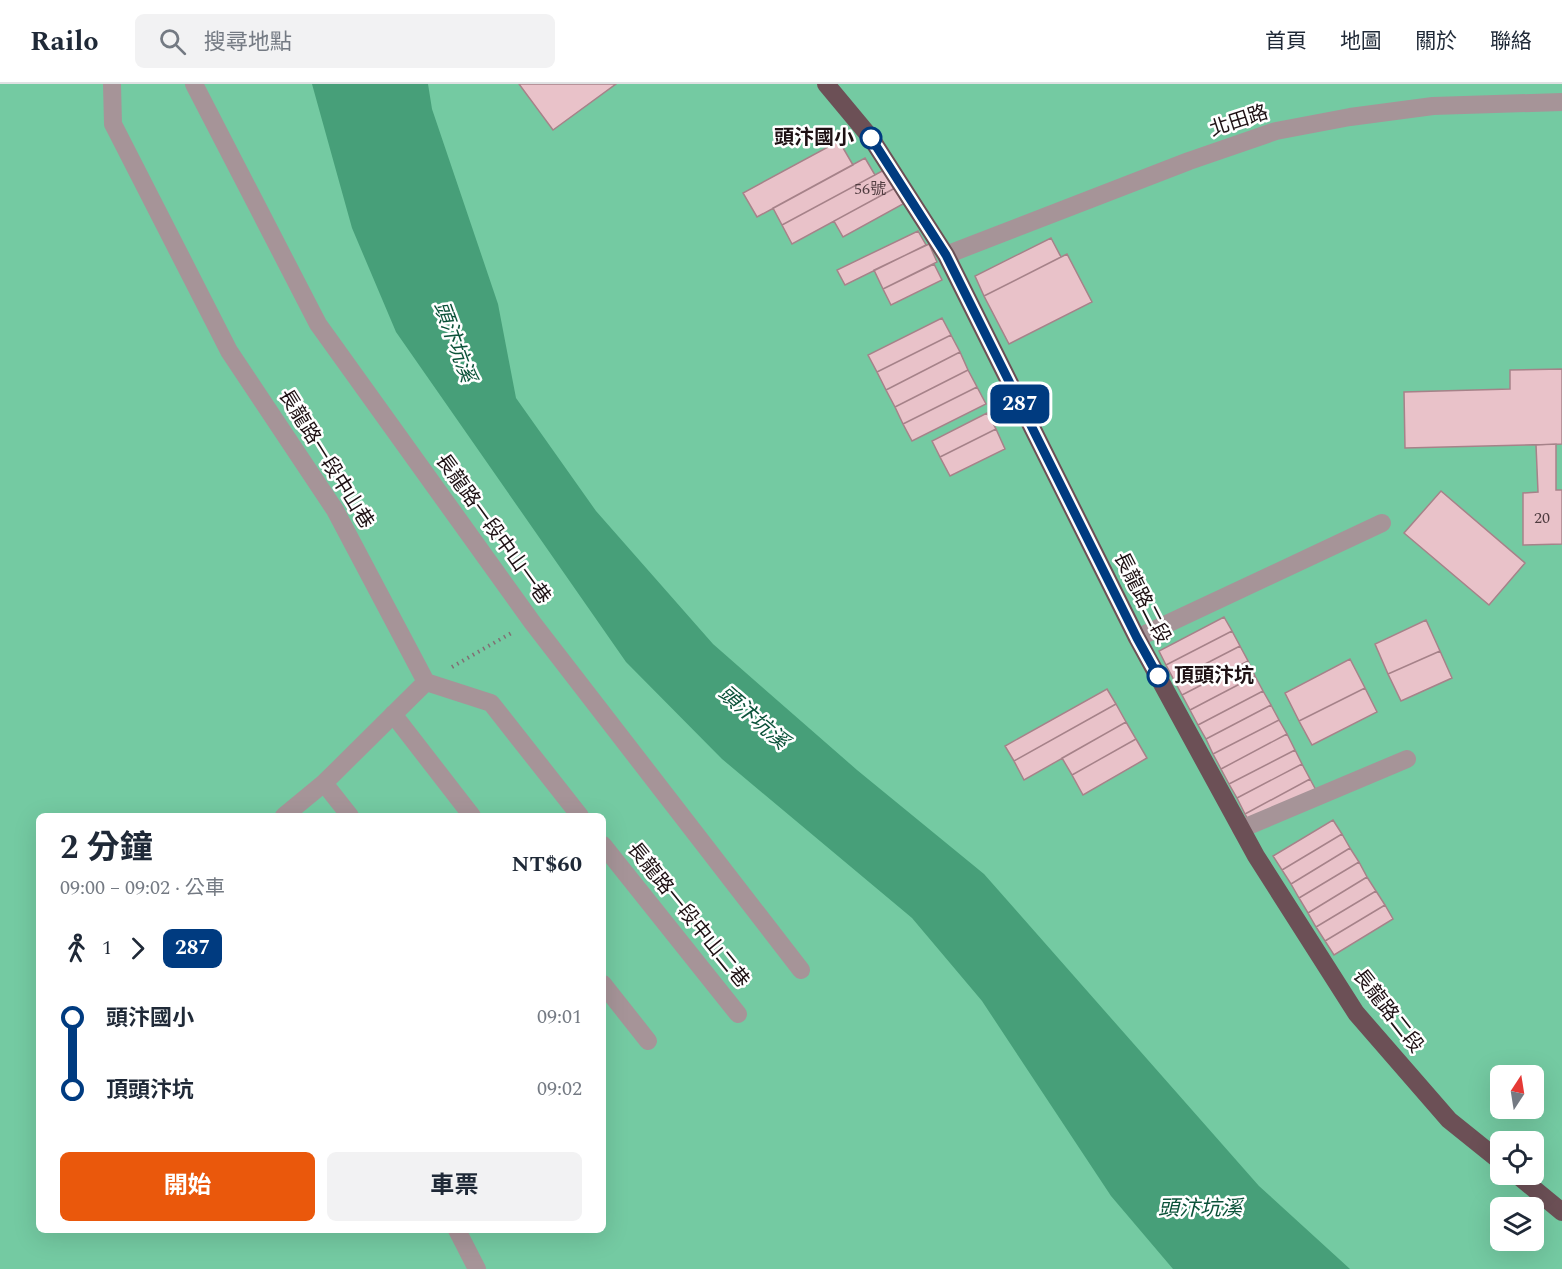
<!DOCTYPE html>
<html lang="zh-TW">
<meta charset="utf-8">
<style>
body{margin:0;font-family:Spectral,"Noto Sans TC",serif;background:#f2f2f3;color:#1f2937;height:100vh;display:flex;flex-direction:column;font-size:22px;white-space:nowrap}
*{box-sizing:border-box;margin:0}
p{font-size:20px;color:#747a83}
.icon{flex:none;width:33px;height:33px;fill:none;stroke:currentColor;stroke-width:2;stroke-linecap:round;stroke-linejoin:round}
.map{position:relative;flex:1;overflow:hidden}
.side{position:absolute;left:36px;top:729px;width:570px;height:420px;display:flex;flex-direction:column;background:#fff;border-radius:9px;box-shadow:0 6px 24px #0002}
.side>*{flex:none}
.badge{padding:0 12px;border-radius:9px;font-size:21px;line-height:39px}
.needle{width:39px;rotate:12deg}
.controls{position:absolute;left:1490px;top:981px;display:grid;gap:12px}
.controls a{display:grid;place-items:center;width:54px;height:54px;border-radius:9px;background:#fff;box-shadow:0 6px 24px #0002;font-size:30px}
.map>.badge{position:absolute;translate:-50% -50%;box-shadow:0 0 0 3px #fff}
.legs{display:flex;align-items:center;gap:9px;height:66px;padding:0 24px;font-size:20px}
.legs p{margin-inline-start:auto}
.summary{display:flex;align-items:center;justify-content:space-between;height:102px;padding:0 24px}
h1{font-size:33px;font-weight:700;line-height:45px}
.action{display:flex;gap:12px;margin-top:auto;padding:12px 24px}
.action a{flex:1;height:69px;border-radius:9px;background:#ea580c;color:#fff;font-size:24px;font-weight:700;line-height:69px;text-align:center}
.action a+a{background:#f2f2f3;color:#1f2937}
ul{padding:0 24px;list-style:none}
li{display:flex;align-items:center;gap:21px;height:72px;font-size:22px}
li i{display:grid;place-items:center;width:9px;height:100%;margin:0 8px;background:currentColor}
li i::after{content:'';width:15px;height:15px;margin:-8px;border:4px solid;border-radius:50%;background:#fff}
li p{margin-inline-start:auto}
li:first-child i{background:linear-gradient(#0000 50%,currentColor 0)}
li:last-child i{background:linear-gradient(currentColor 50%,#0000 0)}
header{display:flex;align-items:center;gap:36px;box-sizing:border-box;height:84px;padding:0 30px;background:#fff;border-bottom:2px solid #e0e1e3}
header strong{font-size:28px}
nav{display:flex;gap:33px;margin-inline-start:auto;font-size:21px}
.search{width:420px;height:54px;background:#f2f2f3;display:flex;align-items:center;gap:15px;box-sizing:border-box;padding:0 21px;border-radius:9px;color:#747a83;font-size:22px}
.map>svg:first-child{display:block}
</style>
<header>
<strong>Railo</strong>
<div class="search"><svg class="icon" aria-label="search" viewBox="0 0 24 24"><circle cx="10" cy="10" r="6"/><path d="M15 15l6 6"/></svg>搜尋地點</div>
<nav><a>首頁</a><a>地圖</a><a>關於</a><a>聯絡</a></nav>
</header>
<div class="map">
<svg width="1562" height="1185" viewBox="0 0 1562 1185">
<rect width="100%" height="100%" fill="#fae2e6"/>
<path fill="#74caa2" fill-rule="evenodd" d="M0,0H1562V1185H0ZM39,732H603V1146H39ZM1500,992H1533V1024H1500ZM1500,1058H1533V1090H1500ZM1500,1124H1533V1156H1500Z"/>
<path fill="#479f79" d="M312,0H428L432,25L498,220L516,314L596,427L713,560L857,686L984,790L1259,1102L1350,1185H1173L1111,1112L982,917L912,834L722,675L626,578L396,248L352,144Z"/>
<path fill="#e9c2c9" stroke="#a68289" stroke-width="1.5" d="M519,0H616L553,46Z
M839,57L853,81L757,133L743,109Z
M865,74L875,91L782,141L773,124Z
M884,86L895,104L792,160L782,141Z
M895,104L903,120L843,153L834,137Z
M918,147L926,161L845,201L837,186Z
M1051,154L1061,173L984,212L975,192Z
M929,160L937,178L883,205L874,186Z
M1067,170L1092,218L1009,260L984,212Z
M934,180L942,196L891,221L883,205Z
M942,234L951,251L877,288L868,271Z
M951,251L960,268L886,306L877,288Z
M960,268L968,286L895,323L886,306Z
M1562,285V360L1405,364L1404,308L1510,305V286Z
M968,286L977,303L903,340L895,323Z
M977,303L986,320L912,357L903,340Z
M987,329L996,345L940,373L932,357Z
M996,345L1005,365L950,392L940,373Z
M1556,360V406H1562V460L1523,461V409L1538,408L1536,361Z
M1441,407L1525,479L1489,521L1404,449Z
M1224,533L1232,547L1166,581L1159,567Z
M1426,536L1440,567L1388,590L1375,560Z
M1232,547L1240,562L1174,596L1166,581Z
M1240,562L1248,577L1182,611L1174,596Z
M1440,567L1452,594L1401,617L1388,590Z
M1350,575L1365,604L1299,637L1285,609Z
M1248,577L1255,592L1190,626L1182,611Z
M1255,592L1263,607L1198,641L1190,626Z
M1365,604L1377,628L1312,661L1299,637Z
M1107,605L1116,620L1014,677L1005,662Z
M1263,607L1271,621L1206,655L1198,641Z
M1116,620L1126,638L1024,696L1014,677Z
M1271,621L1279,636L1213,670L1206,655Z
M1279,636L1287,650L1221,685L1213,670Z
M1126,638L1136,655L1072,691L1062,674Z
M1287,650L1295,666L1229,700L1221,685Z
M1136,655L1147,674L1083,711L1072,691Z
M1295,666L1302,680L1237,714L1229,700Z
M1302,680L1310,695L1245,730L1237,714Z
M1310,695L1318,710L1253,744L1245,730Z
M1333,736L1342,750L1282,786L1273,772Z
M1342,750L1350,764L1291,800L1282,786Z
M1350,764L1359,778L1299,814L1291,800Z
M1359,778L1367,793L1308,829L1299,814Z
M1367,793L1376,807L1316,843L1308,829Z
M1376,807L1385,821L1325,857L1316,843Z
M1385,821L1393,835L1334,871L1325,857Z"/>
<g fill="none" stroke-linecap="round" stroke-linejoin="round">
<path stroke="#816f73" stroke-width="4" stroke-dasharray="1.5 4.5" stroke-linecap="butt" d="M452,583L513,548"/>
<path stroke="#a69498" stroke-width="18" d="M112,0L113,40L229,267L335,426L426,598L324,699L284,732
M194,0L318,240L532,538L801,886
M946,171L1189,77L1276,47L1350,33L1433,22L1562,18
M1137,554L1382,439
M426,598L491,619L580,732
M393,630L472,732
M324,699L350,732
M1241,745L1407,675
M603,761L738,930
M603,900L648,957
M457,1146L477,1185"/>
<path stroke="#6c5056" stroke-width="18" d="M826,0L871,54L946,171L1137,554L1256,772L1356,929L1449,1036L1500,1077
M1516,1090L1562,1128"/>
</g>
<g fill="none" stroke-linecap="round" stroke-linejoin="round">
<defs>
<path id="line-1" d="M871,54L946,171L1137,554L1158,592"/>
</defs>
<use href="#line-1" stroke="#fff" stroke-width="14"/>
<use href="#line-1" stroke="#003b80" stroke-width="9"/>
</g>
<g fill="#fff" stroke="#003b80" stroke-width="3">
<circle cx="871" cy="54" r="10"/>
<circle cx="1158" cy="592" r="10"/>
</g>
<g text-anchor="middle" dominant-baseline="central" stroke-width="5" stroke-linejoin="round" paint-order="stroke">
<g font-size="16" fill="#503c40">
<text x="870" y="105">56號</text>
<text x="1542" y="434">20</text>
</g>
<g font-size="20" fill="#1d1013" stroke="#fff">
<text transform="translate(1239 37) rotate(-18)">北田路</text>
<text transform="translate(326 375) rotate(58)">長龍路一段中山巷</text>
<text transform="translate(493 445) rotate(54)">長龍路一段中山一巷</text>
<text transform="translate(1142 514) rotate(63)">長龍路二段</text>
<text transform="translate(688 831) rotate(51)">長龍路一段中山二巷</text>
<text transform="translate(1388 927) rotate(52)">長龍路二段</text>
</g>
<g font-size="20" font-weight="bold" fill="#1d1013" stroke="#fff" text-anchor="end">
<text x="854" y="54">頭汴國小</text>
<text x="1174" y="592" text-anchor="start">頂頭汴坑</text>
</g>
<g font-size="21" font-style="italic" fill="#0b5239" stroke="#fff">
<text transform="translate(454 258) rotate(70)">頭汴坑溪</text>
<text transform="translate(753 634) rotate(41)">頭汴坑溪</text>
<text x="1200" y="1125">頭汴坑溪</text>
</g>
</g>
</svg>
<div class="controls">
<a><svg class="needle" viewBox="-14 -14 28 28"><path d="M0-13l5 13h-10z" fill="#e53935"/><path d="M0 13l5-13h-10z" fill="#747a83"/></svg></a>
<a><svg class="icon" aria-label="locate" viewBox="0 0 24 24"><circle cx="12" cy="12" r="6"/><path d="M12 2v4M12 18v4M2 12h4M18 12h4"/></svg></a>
<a><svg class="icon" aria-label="layers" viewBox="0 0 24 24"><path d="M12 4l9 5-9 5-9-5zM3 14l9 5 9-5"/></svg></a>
</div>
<b class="badge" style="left:1020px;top:320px;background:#003b80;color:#fff">287</b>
<section class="side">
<div class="summary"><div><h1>2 分鐘</h1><p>09:00 – 09:02 · 公車</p></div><b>NT$60</b></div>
<div class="legs"><svg class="icon" aria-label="walk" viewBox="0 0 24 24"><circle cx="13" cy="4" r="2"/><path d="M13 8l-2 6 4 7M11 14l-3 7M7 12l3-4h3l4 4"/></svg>1<svg class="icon" aria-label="forward" viewBox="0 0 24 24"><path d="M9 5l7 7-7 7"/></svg><b class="badge" style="background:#003b80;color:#fff">287</b></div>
<ul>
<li><i style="color:#003b80"></i><b>頭汴國小</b><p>09:01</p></li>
<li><i style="color:#003b80"></i><b>頂頭汴坑</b><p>09:02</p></li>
</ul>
<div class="action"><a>開始</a><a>車票</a></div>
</section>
</div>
